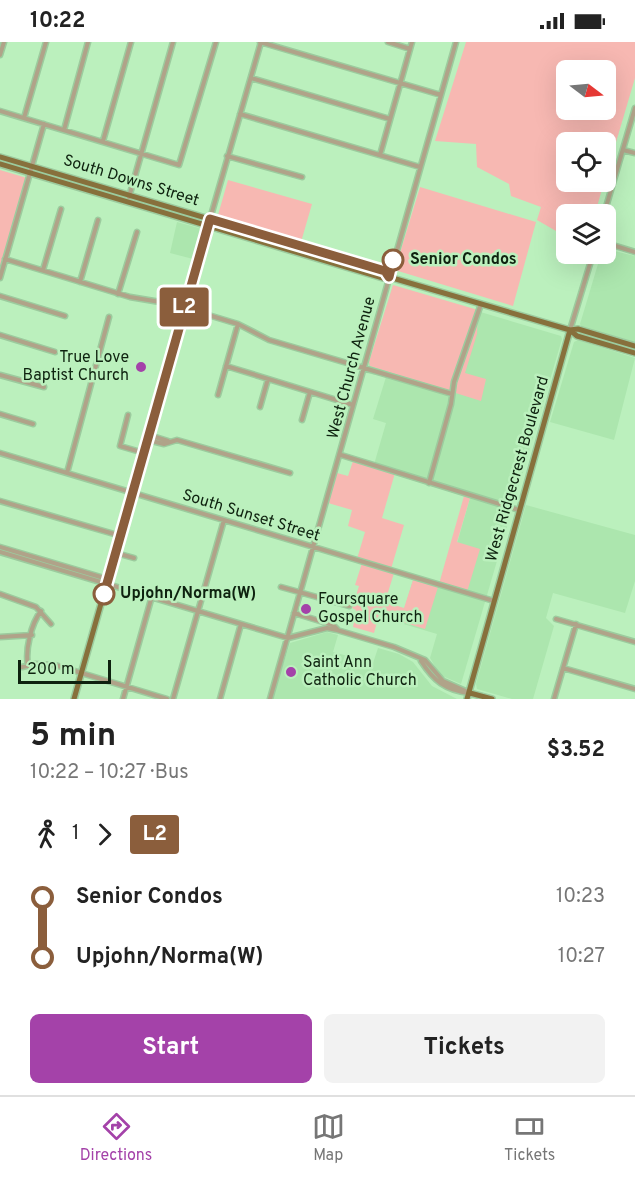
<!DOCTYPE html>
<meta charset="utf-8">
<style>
body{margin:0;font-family:Overpass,sans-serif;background:#f2f2f2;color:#222;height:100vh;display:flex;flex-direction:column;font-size:22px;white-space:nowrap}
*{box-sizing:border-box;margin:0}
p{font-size:20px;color:#767676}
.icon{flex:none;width:33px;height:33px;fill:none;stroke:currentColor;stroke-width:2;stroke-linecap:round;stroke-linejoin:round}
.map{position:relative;height:657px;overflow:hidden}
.sheet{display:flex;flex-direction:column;background:#fff;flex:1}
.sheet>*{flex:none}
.badge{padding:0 12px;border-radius:4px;font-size:21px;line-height:39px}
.needle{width:39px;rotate:106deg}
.buttons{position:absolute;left:556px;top:18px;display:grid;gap:12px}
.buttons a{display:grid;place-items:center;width:60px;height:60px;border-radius:9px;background:#fff;box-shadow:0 6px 24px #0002;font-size:30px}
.scale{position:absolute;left:18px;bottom:15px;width:93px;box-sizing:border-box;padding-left:6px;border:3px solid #0e220f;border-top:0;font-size:16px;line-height:21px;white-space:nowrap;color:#0e220f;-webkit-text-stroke:4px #bbf0bd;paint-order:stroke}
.map>.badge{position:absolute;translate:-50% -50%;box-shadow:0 0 0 3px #fff}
.legs{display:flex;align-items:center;gap:9px;height:66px;padding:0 30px;font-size:20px}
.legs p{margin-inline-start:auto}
.head{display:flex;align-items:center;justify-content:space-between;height:102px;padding:0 30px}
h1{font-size:33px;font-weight:700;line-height:45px}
.action{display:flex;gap:12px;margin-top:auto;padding:12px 30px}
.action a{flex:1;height:69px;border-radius:9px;background:#a442a9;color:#fff;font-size:24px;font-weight:700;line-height:69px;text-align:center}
.action a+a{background:#f2f2f2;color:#222}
ul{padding:0 30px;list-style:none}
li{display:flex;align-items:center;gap:21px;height:60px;font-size:22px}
li i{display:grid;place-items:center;width:9px;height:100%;margin:0 8px;background:currentColor}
li i::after{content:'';width:15px;height:15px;margin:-8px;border:4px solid;border-radius:50%;background:#fff}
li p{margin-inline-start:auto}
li:first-child i{background:linear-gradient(#0000 50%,currentColor 0)}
li:last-child i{background:linear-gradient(currentColor 50%,#0000 0)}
.status{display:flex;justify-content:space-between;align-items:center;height:42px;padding:0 30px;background:#fff;direction:ltr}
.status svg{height:16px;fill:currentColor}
.menu{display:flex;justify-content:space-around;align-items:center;height:84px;border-top:2px solid #e0e0e0;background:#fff;font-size:16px;color:#767676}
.menu a{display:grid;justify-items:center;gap:3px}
.menu .current{color:#a442a9}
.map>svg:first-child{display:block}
</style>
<div class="status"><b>10:22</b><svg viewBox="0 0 49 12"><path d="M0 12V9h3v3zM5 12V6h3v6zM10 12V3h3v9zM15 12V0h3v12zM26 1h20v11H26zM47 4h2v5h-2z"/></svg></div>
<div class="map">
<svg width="635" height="657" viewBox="0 0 635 657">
<rect width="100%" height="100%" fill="#bbf0bd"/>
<path fill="#ace6ae" d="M177,180L199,186L201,190L193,217L170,211Z
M606,207L635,214V300L582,285L580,282L601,212H606Z
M393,244L561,294L562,297L461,642L440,633L430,616L437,592L400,581L413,538L444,547L470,456L373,426L386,381L373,377L386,335L366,331Z
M578,298L635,316L614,398L550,380L574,300Z
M526,463L635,493V539L625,571L553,551L546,576L554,584L533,657H512L477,647L476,642Z
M327,590L338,593L333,610L373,621L378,606L399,612L413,620L432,644L457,657H272L290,601Z"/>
<path fill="#f7b8b2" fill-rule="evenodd" d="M466,0H635V36L606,134V100H567V140H604L595,172H567V191L556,189L537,178L541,165L511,154L509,142L477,125L476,102L435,99ZM567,28H606V68H567Z
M0,128L27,136L0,232Z
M228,138L312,162L301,200L221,176L218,173Z
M420,145L536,180L513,264L398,229L396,224Z
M393,243L478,268L477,292L465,331L486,337L481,359L370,324L369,320Z
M353,419L395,431L382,476L404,483L391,527L357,517L365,490L348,484L352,468L328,461L337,431L348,434Z
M464,454L470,456L457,500L480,507L467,550L439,542Z
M362,521L394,531L385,560L404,566L413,538L438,545L425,587L379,573L374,591L353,585L356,568L352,566L359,544L355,543Z"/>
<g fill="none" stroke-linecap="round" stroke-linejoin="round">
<defs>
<path id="minor" d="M260,0L441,53
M388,0L410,7
M0,13L4,0
M251,36L390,77
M0,69L179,123L216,0
M240,72L420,125
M24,76L46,0
M64,88L88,0
M103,99L131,0
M623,108L635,111
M380,113L412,0
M227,114L302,135
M129,155L173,0
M604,172L635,66
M210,177L261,0
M606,201L635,210
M5,217L130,255L172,262L238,282L269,298L452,352
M43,228L61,167
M0,236L44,82
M80,240L98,178
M118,252L137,190
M0,254L65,274
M570,288L593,212
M0,293L55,310
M226,324L353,363
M0,333L44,345
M218,353L238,282
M260,365L268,337
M0,372L33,382
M128,373L120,404L144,411
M302,378L310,350
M149,393L168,399
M148,398L164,402L177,398L290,431
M0,411L494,559
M341,413L519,468
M67,431L109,275
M429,441L451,362L454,340L481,262
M0,459L121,494
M0,505L104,536L107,540
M0,510L288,596L327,586L337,588L394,605L425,618L443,639L470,651
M116,511L134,516
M281,545L349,564
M0,552L36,565L51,582
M294,571L333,583L337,587
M556,577L635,600
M0,595L32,593
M421,619C434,639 445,648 469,651
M28,624C25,608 31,582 41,569
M22,625L35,622L55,623L167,657
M563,626L635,647
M123,657L152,554
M173,657L224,478
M220,657L241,582
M270,657L456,0
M554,657L576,582"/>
<path id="major" d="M0,115L385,229L389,235
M0,122L383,236L389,235L570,288L577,294L635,311
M570,288L578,287L635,304
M470,651L492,657
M74,657L210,177
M467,657L570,288"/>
</defs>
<use href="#minor" stroke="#9ccb9e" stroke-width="7"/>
<use href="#major" stroke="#9ccb9e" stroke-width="8"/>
<use href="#minor" stroke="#b0a389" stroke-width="4"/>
<use href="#major" stroke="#87703c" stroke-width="5"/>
</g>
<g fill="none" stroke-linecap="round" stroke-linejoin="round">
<defs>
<path id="line-1" d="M104,552L210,177L385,229L389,235L393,218"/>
</defs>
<use href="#line-1" stroke="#fff" stroke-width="14"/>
<use href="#line-1" stroke="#8b5e3c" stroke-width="9"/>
</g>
<g fill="#fff" stroke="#8b5e3c" stroke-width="3">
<circle cx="393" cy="218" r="10"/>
<circle cx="104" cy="552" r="10"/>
</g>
<g fill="#a442a9" stroke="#bbf0bd" stroke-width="2">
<circle cx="141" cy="325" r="6"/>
<circle cx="306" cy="567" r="6"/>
<circle cx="291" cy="630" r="6"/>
</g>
<g text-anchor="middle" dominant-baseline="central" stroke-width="5" stroke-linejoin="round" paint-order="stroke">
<g font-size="16" fill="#0e220f" stroke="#bbf0bd">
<text transform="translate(131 139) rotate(17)">South Downs Street</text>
<text transform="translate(352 326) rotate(-75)">West Church Avenue</text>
<text transform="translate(518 427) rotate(-74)">West Ridgecrest Boulevard</text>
<text transform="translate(251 474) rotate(17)">South Sunset Street</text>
</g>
<g font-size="16" font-weight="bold" fill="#0e220f" stroke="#bbf0bd" text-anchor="start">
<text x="410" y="218">Senior Condos</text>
<text x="120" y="552">Upjohn/Norma(W)</text>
</g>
<g font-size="16" fill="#0e220f" stroke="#bbf0bd" text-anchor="start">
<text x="129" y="316" text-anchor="end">True Love<tspan x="129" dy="18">Baptist Church</tspan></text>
<text x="318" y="558">Foursquare<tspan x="318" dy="18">Gospel Church</tspan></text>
<text x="303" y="621">Saint Ann<tspan x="303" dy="18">Catholic Church</tspan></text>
</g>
</g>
</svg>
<div class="buttons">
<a><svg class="needle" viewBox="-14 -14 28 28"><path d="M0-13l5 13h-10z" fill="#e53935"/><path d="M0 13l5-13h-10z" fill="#767676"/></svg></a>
<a><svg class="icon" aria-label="locate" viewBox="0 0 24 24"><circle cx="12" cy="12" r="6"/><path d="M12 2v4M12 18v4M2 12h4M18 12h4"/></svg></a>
<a><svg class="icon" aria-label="layers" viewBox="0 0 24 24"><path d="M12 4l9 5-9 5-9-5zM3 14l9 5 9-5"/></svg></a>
</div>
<div class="scale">200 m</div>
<b class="badge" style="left:184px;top:265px;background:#8b5e3c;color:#fff">L2</b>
</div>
<section class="sheet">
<div class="head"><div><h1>5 min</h1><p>10:22 – 10:27 · Bus</p></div><b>$3.52</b></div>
<div class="legs"><svg class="icon" aria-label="walk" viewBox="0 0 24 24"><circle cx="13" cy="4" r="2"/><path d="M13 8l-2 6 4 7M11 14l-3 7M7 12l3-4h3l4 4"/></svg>1<svg class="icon" aria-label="forward" viewBox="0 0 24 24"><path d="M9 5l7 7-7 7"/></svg><b class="badge" style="background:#8b5e3c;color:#fff">L2</b></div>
<ul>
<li><i style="color:#8b5e3c"></i><b>Senior Condos</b><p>10:23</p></li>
<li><i style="color:#8b5e3c"></i><b>Upjohn/Norma(W)</b><p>10:27</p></li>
</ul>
<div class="action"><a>Start</a><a>Tickets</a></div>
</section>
<nav class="menu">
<a class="current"><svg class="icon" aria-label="directions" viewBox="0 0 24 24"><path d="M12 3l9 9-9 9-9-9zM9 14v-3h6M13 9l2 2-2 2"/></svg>Directions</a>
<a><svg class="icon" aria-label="map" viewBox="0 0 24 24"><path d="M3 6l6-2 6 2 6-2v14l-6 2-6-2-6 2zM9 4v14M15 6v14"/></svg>Map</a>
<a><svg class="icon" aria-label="tickets" viewBox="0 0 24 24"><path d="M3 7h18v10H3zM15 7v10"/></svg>Tickets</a>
</nav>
